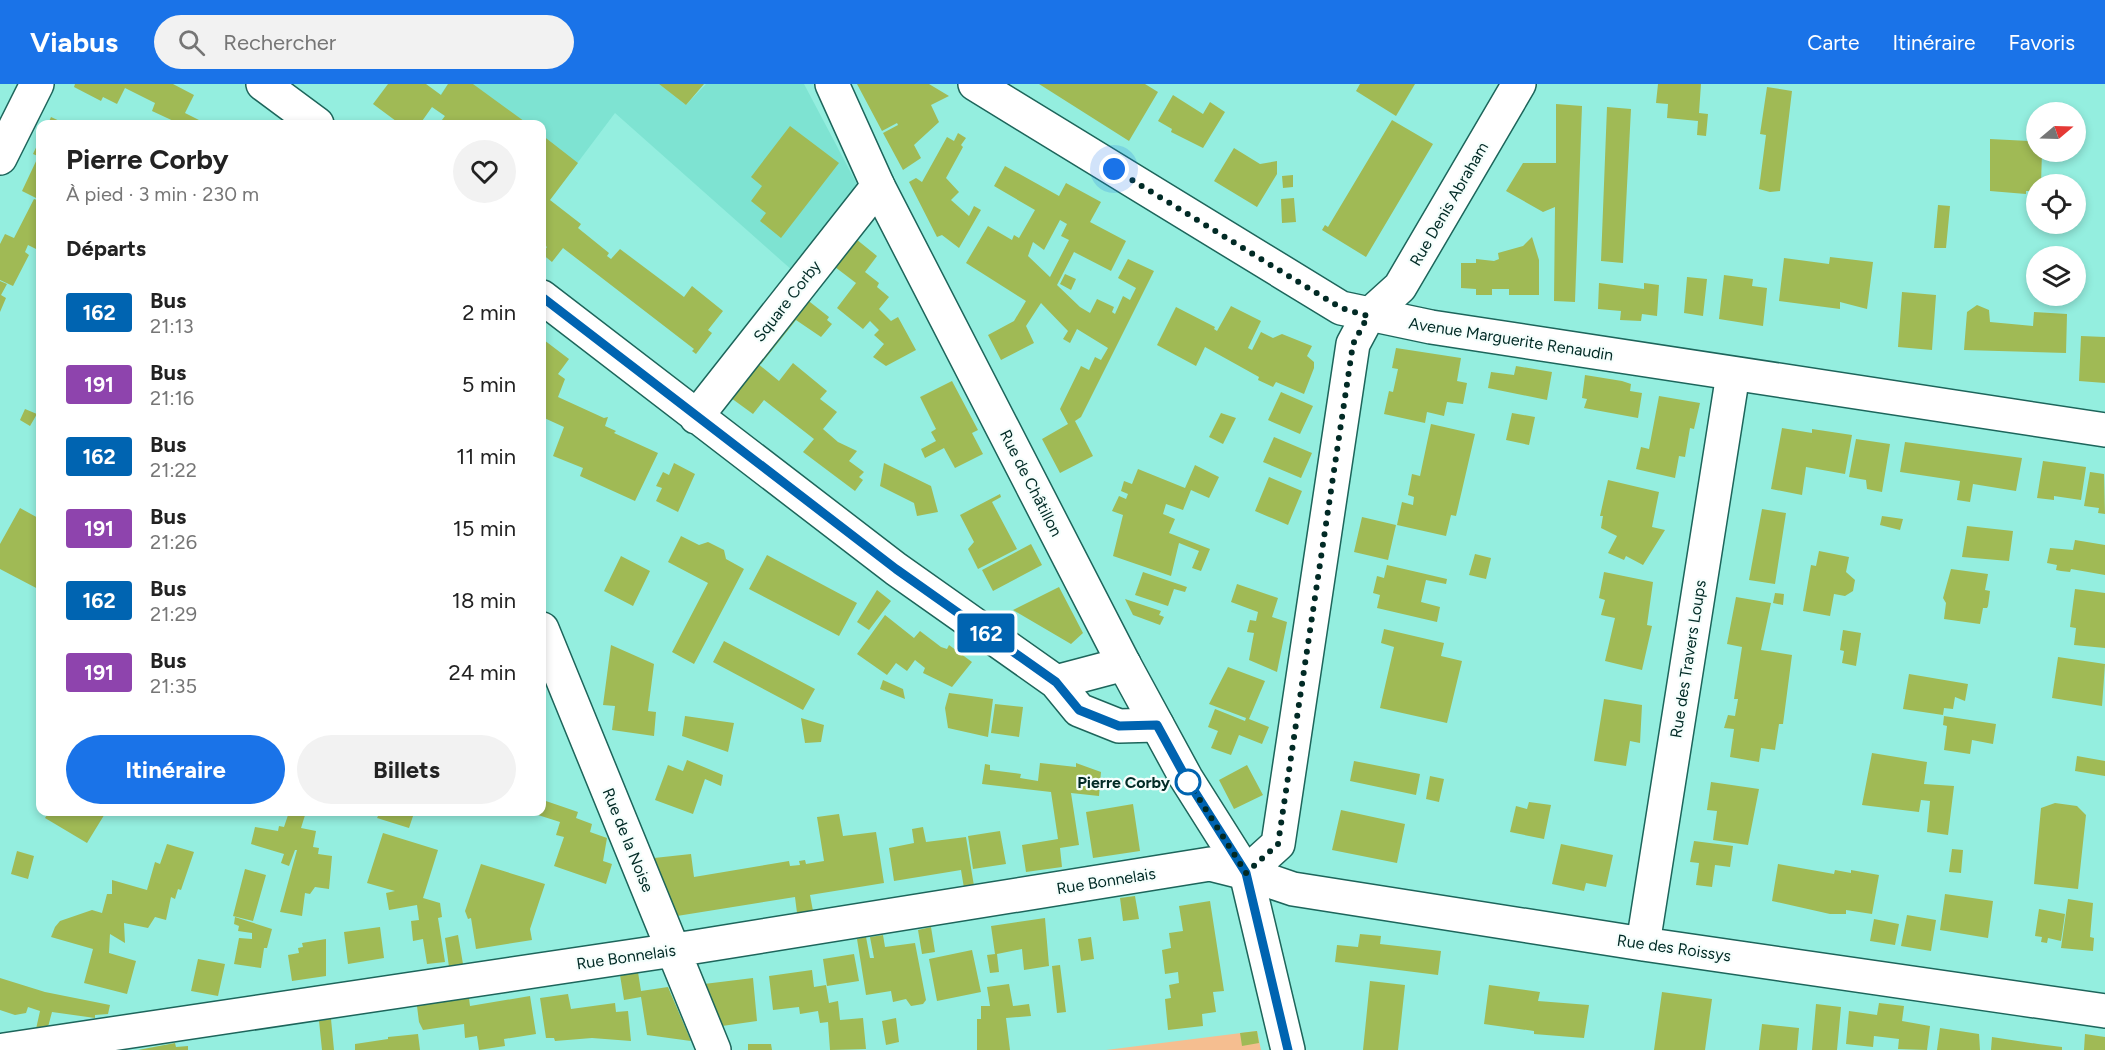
<!DOCTYPE html>
<html lang="fr">
<meta charset="utf-8">
<style>
body{margin:0;font-family:Figtree,sans-serif;background:#f2f2f2;color:#222;height:100vh;display:flex;flex-direction:column;font-size:22px;white-space:nowrap}
*{box-sizing:border-box;margin:0}
p{font-size:20px;color:#767676}
.icon{flex:none;width:33px;height:33px;fill:none;stroke:currentColor;stroke-width:2;stroke-linecap:round;stroke-linejoin:round}
.map{position:relative;flex:1;overflow:hidden}
.drawer{position:absolute;left:36px;top:36px;width:510px;height:696px;display:flex;flex-direction:column;background:#fff;border-radius:12px;box-shadow:0 3px 9px #0003}
.drawer>*{flex:none}
.badge{padding:0 12px;border-radius:4px;font-size:21px;line-height:39px}
.needle{width:39px;rotate:71deg}
.tools{position:absolute;left:2026px;top:18px;display:grid;gap:12px}
.tools a{display:grid;place-items:center;width:60px;height:60px;border-radius:50%;background:#fff;box-shadow:0 3px 9px #0003;font-size:30px}
.you{position:absolute;width:30px;height:30px;margin:-15px;border:4px solid #fff;border-radius:50%;background:#1a73e8;box-shadow:0 0 0 9px #1a73e833}
.map>.badge{position:absolute;translate:-50% -50%;box-shadow:0 0 0 3px #fff}
h2{padding:0 30px;font-size:22px;line-height:54px}
.round{display:grid;place-items:center;flex:none;width:63px;height:63px;border-radius:32px;background:#f2f2f2}
.summary{display:flex;align-items:center;justify-content:space-between;height:102px;padding:0 30px}
h1{font-size:28px;font-weight:700;line-height:45px}
.action{display:flex;gap:12px;margin-top:auto;padding:12px 30px}
.action a{flex:1;height:69px;border-radius:36px;background:#1a73e8;color:#fff;font-size:24px;font-weight:700;line-height:69px;text-align:center}
.action a+a{background:#f2f2f2;color:#222}
ul{padding:0;list-style:none}
li{display:flex;align-items:center;gap:18px;height:72px;padding:0 30px}
li div{flex:1}
li b{display:block;font-size:22px}
li em{font-style:normal}
li .badge{min-width:66px;font-weight:700;text-align:center}
header{display:flex;align-items:center;gap:36px;box-sizing:border-box;height:84px;padding:0 30px;background:#1a73e8;color:#fff}
header strong{font-size:28px}
nav{display:flex;gap:33px;margin-inline-start:auto;font-size:21px}
.search{width:420px;height:54px;background:#f2f2f2;display:flex;align-items:center;gap:15px;box-sizing:border-box;padding:0 21px;border-radius:33px;color:#767676;font-size:22px}
.map>svg:first-child{display:block}
</style>
<header>
<strong>Viabus</strong>
<div class="search"><svg class="icon" aria-label="search" viewBox="0 0 24 24"><circle cx="10" cy="10" r="6"/><path d="M15 15l6 6"/></svg>Rechercher</div>
<nav><a>Carte</a><a>Itinéraire</a><a>Favoris</a></nav>
</header>
<div class="map">
<svg width="2105" height="966" viewBox="0 0 2105 966">
<rect width="100%" height="100%" fill="#94eedf"/>
<path fill="#7ee3d2" d="M448,0H659L686,21L706,0H804L868,121L802,195L615,29L542,126V40H439L445,32L432,23Z"/>
<path fill="#f5be90" d="M1257,947L1261,966H1106Z"/>
<path fill="#a0ba55" fill-rule="evenodd" d="M75,0H173L194,11L185,29L207,40H180L152,27L155,19L125,4L117,20L103,13L101,17L74,3Z
M388,0H426L441,11L448,0H473L528,40H439L445,32L432,23L420,40H400L373,20Z
M659,0H704L686,21Z
M857,0H929L949,12L931,21L939,38L914,61L921,74L903,86L883,49L898,41L897,39L882,47Z
M1039,0H1145L1158,8L1129,57Z
M1360,0H1415L1396,32L1356,7Z
M1658,0H1701L1699,29L1708,30L1706,52L1697,51L1698,37L1667,34L1668,20L1656,19Z
M1767,3L1792,7L1780,107L1770,108L1759,105L1766,51L1760,50Z
M1173,11L1203,30L1210,18L1225,28L1203,64L1171,48L1172,45L1158,37Z
M1556,20L1582,22L1575,218L1554,217L1555,123L1543,128L1506,107L1523,79H1556Z
M1607,23L1631,25L1623,179L1601,177Z
M51,33L66,40H48Z
M1392,36L1433,60L1366,173L1322,146L1325,141L1328,143Z
M790,42L839,79L781,154L760,137L766,129L751,117L762,102L751,93Z
M958,49L966,54L961,61L963,63L946,94L959,108L951,116L969,132L974,122L981,126L959,164L942,151L937,153L909,98L916,94L922,98L947,53L954,57Z
M542,51L578,79L550,116L581,140L578,144L609,169L607,172L611,175L620,165L684,213L692,202L723,227L708,246L712,249L696,270L692,267L694,265L563,164L552,178L542,170L547,163L542,159Z
M40,55V73L33,70Z
M1990,55L2029,57V60H2037V68H2042L2041,100H2037V107H2026V110L1990,107Z
M1234,64L1260,80L1277,77V90L1257,123L1214,97Z
M38,73L40,75V116L22,107Z
M1005,82L1059,112L1066,99L1101,118L1090,138L1126,157L1111,187L1074,168L1057,201L1080,223L1090,229L1097,215L1114,223L1112,228L1115,230L1123,212L1130,216L1136,204L1118,194L1128,175L1154,187L1081,333L1075,337L1093,372L1060,389L1042,355L1068,340L1060,325L1081,282L1089,286L1095,273L1101,276L1108,264L1077,245L1070,259L1063,255L1068,247L1041,219L1026,242L1034,259L1001,276L988,251L1014,237L1026,217L966,179L988,142L1012,156L1014,151L1019,154L1035,126L994,102ZM1060,136L1067,140L1061,152L1069,156L1050,193L1028,172L1033,158L1044,166Z
M1293,91V103L1283,104L1282,92Z
M1294,114L1296,138L1282,139L1281,115Z
M34,115L40,117V167L28,161L25,168L29,171L13,202L0,196V160L5,150L14,154Z
M1938,121L1950,122L1946,164H1934Z
M1532,153L1539,176V211H1509V205H1492V211H1476V205L1461,204V179H1476V175L1494,177L1499,175L1498,169L1523,162Z
M856,155L877,172L865,188L879,199L877,203L889,213L879,225L891,237L898,233L916,266L886,282L873,273L884,260L874,251L879,246L870,237L863,245L837,224L856,199L835,183Z
M1830,173L1873,178L1867,225L1840,218V225L1779,217L1784,174L1829,180Z
M1065,190L1076,195L1071,206L1060,200Z
M1724,191L1753,195L1752,202L1767,204L1763,242L1719,235Z
M1687,193L1707,195L1703,232L1684,229Z
M0,197L7,200L1,211L6,214L0,228Z
M1599,199L1644,205V199L1659,201L1657,232L1642,230L1641,237L1620,236L1621,227L1598,225Z
M796,207L829,233L827,236L832,240L821,253L796,236L761,280L748,270Z
M1902,208L1936,211L1932,266L1898,263Z
M1977,221L1989,226L1990,238L2033,242L2034,228L2067,230L2066,269L1964,266L1967,228Z
M1231,222L1261,237L1248,264L1252,266L1261,248L1273,254L1282,250L1312,262L1307,272L1314,278V284L1304,310L1276,298L1273,303L1258,296L1259,293L1205,263L1196,282L1157,261L1176,223L1215,243L1214,245L1217,247Z
M2081,252L2105,253V299L2079,297Z
M544,256L569,275L558,290L565,295L558,313L604,334L608,333L605,342L616,347L614,349L658,369L635,417L580,392L583,384L553,372L564,343L542,333V260Z
M1396,264L1461,274L1457,297L1467,299L1463,320L1447,318L1444,332L1427,328L1425,339L1384,330L1389,307L1393,308L1398,285L1392,284Z
M757,279L779,297L793,279L827,307L820,315L837,328L823,345L838,358L857,367L849,377L864,388L859,393L863,396L855,407L803,368L814,355L764,316L753,330L731,314Z
M1516,282L1552,288L1547,316L1488,304L1491,288L1514,291Z
M1585,291L1622,297L1631,300L1630,307L1642,309L1638,334L1584,324L1587,315L1582,314Z
M952,297L978,346L972,349L983,370L955,384L944,364L925,374L921,365L936,357L931,348L936,345L920,313Z
M1281,308L1313,322L1300,350L1268,336Z
M1659,312L1700,319L1694,345L1690,344L1685,373L1679,372L1675,394L1636,385L1641,363L1649,365Z
M25,325L37,330L30,342L20,336Z
M1221,329L1236,334L1223,360L1209,353Z
M1512,329L1535,333L1529,361L1506,356Z
M1431,340L1475,350L1456,432L1451,431L1446,452L1397,441L1402,418L1413,421L1414,413L1408,411L1412,390L1420,392Z
M1782,344L1812,349V345L1852,351L1845,390L1806,383L1802,411L1771,405Z
M1274,353L1312,369L1301,394L1263,378Z
M1856,355L1890,360L1882,408L1867,405L1866,396L1849,393Z
M1905,358L2022,374L2016,407L1973,400L1970,418L1957,416L1960,397L1900,388Z
M2043,377L2086,383L2081,416L2054,412V416L2037,414Z
M674,379L695,390L678,428L656,417L662,404L656,402L663,388L669,391Z
M884,379L931,402L938,428L917,432L914,419L880,402Z
M1195,381L1219,393L1209,414L1191,406L1183,426L1166,420L1163,430L1175,435L1169,449L1210,465L1201,487L1192,484L1199,467L1179,459L1171,492L1113,472L1123,431L1112,427L1119,412L1126,415L1128,410L1121,407L1124,397L1132,400L1138,385L1185,404Z
M2090,388L2104,390L2105,430L2098,429L2099,424L2084,422Z
M1269,393L1302,407L1288,441L1255,427Z
M1608,396L1659,408L1652,443L1665,446L1643,481L1626,472L1624,476L1608,469L1617,452L1601,444L1603,432H1600Z
M1000,410L1001,413L992,418L1017,465L978,485L968,465L974,458L960,431Z
M20,424L40,435V506L0,485V460Z
M1762,425L1786,429L1775,500L1749,496Z
M1882,432L1903,435L1900,446L1880,441Z
M1362,433L1396,441L1388,476L1354,468Z
M1967,442L2013,447L2009,477L1962,473Z
M681,452L699,461L708,458L724,466L726,475L744,485L694,580L672,568L708,499L668,478Z
M2075,456L2105,461V491L2071,485L2070,488L2061,487L2056,486L2057,481L2047,479L2050,464L2073,466Z
M1031,460L1042,481L993,507L982,486Z
M1819,467L1849,473L1846,488L1855,496L1853,507L1845,512L1834,510L1830,532L1803,527L1811,481L1816,482Z
M1475,470L1491,474L1486,495L1469,491Z
M767,471L857,519L839,552L749,505Z
M621,472L650,487L633,522L604,507Z
M1387,481L1447,495L1446,500L1426,496L1421,518L1440,523L1437,538L1377,524L1380,511L1373,509L1377,492L1384,494Z
M1951,485L1988,490L1985,506L1990,507L1988,522L1987,524H1983L1980,540L1944,535L1946,519L1943,514Z
M1143,488L1187,503L1185,508L1174,505L1168,522L1135,511Z
M1604,488L1653,498L1647,541L1652,542L1642,586L1605,577L1615,534L1601,531L1605,516L1599,514Z
M1237,500L1278,514L1272,533L1287,538L1277,588L1249,576L1254,549L1247,548L1250,536L1256,537L1258,528L1231,518Z
M1059,503L1083,549L1071,560L1013,526Z
M2075,505L2105,509V564L2074,561L2076,544L2070,543Z
M877,506L891,517L869,546L857,538Z
M1775,509L1784,510L1783,521L1773,519Z
M1736,513L1771,519L1761,566L1792,571L1783,640H1779L1775,666L1761,664L1759,678L1730,673L1734,645L1724,644L1728,631L1735,632L1738,615H1734L1742,563L1727,560Z
M1125,515L1161,527L1159,531L1164,533L1160,541L1133,531Z
M885,531L914,554L920,547L941,563L947,565L949,561L972,578L952,603L923,589L925,584L915,576L907,587L896,579L887,591L857,570Z
M1384,545L1444,559L1441,572L1462,577L1447,639L1380,624L1394,563L1381,559Z
M1843,546L1861,549L1856,582L1842,579L1844,567L1840,566Z
M724,557L815,605L803,626L713,578Z
M611,561L654,580L648,627L656,628L654,652L612,646L615,622L603,621Z
M2058,573L2105,580L2102,622L2052,614Z
M1228,583L1265,597L1249,635L1269,643L1262,660L1239,651L1231,671L1211,664L1218,647L1208,643L1215,625L1245,637L1246,634L1209,620Z
M1909,590L1968,600L1965,617L1955,613L1953,625L1944,624L1943,631L1903,625Z
M883,596L903,605L905,615L880,605Z
M949,609L993,615L988,653L948,644L945,624Z
M1604,615L1642,621L1640,659L1630,657L1626,682L1594,677Z
M995,620L1023,623L1019,653L991,649Z
M685,632L734,639L728,668L682,652Z
M1944,632L1996,640L1993,660L1972,656L1970,670L1944,666L1947,642L1943,641Z
M801,634L824,641L821,658L805,659Z
M1872,669L1927,678L1924,700L1954,702L1948,751L1927,748L1930,717L1921,716L1919,728L1862,721Z
M2077,672L2105,677V692L2075,687Z
M687,676L723,691L721,702L705,695L693,730L655,716L668,681L683,687Z
M1354,677L1420,690L1416,711L1350,697Z
M1040,679L1076,683V679L1101,688L1099,712L1071,709L1079,761L1060,764L1062,783L1026,788L1022,761L1058,755L1051,708L982,700L985,680L990,681V686L1021,690L1020,694L1038,697Z
M1247,681L1263,711L1234,725L1219,696Z
M1430,692L1444,695L1439,718L1426,715Z
M1711,698L1759,705L1748,761L1713,756L1717,727L1707,726Z
M543,716L578,728L576,734L592,740L590,748L607,754L603,777L612,780L606,800L554,782L564,753L556,751L560,738L538,731Z
M1529,718L1551,721L1544,755L1510,748L1516,722L1527,725Z
M2055,719L2077,722L2086,731L2078,805L2034,800L2041,724Z
M1133,720L1140,767L1093,774L1086,728Z
M1341,726L1405,740L1397,779L1332,766Z
M49,728H106L87,759L45,734Z
M289,728H306L301,744L316,747L313,763L319,764L318,770L332,772L329,805L315,803L310,810L305,809L302,832L280,828L297,766H295L289,782L281,779L284,770L251,760L255,743L278,747L279,742L284,743Z
M380,728H424L423,732L414,729L409,744L377,734Z
M839,730L843,752L876,748L884,799L810,811L813,827L797,829L795,813L677,832L654,774L691,770L694,793L789,777L790,782L800,781L799,777L805,776L806,780L824,777L817,733Z
M923,743L926,758L966,753L974,802L964,804L961,786L894,797L889,764L914,759L912,745Z
M1000,747L1006,780L973,785L968,752Z
M383,749L438,766L423,814L440,819L442,833L438,834L445,878L427,880L423,855L413,857L411,837L419,836L417,821L389,826L386,809L395,807L367,799Z
M1694,757L1733,762L1730,783L1715,781L1712,803L1696,801L1699,779L1690,778Z
M167,760L194,768L181,806L178,805L175,815L171,813L166,836L155,833L148,844L124,839L125,859L110,850L109,869L136,877L127,910L84,899L93,865L51,853L55,843L60,837L92,826L102,829L107,810H112V796L147,806L155,778L160,780Z
M1561,760L1613,771L1606,803L1586,799L1584,807L1552,800Z
M1952,765L1963,766L1961,789L1949,788Z
M17,767L34,772L28,795L11,790Z
M481,780L545,800L530,845L532,856L476,865L471,834L468,835L465,827Z
M1778,780L1834,790L1835,786L1851,789V786L1879,791L1872,830L1846,826V830H1830L1772,817Z
M245,785L266,791L253,837L233,832Z
M1945,810L1993,817L1988,854L1940,846Z
M1135,812L1139,835L1123,837L1120,814Z
M2068,815L2093,819L2090,853L2094,854L2093,867L2061,864Z
M1210,817L1224,907L1213,908L1216,928L1202,930L1203,942L1168,946L1165,915L1171,914L1169,901L1179,899L1178,888L1165,890L1162,866L1171,864L1169,849L1183,847L1179,822Z
M2039,825L2065,830L2061,857L2048,854L2047,859L2041,858L2042,853L2035,852Z
M1907,831L1936,836L1931,867L1901,862Z
M235,833L272,845L267,864H264L261,884L234,880L239,854L252,855V849L238,847L239,842L234,840Z
M1045,834L1049,882L1024,886L1022,865L997,870L999,888L990,889L987,871L995,870L991,842Z
M1874,835L1899,840L1895,861L1870,857Z
M380,843L384,874L348,880L344,848Z
M931,843L935,868L922,870L918,846Z
M1360,850L1381,852L1380,860L1441,867L1438,891L1335,878L1337,861L1358,863Z
M458,851L463,880L449,883L445,854Z
M883,851L885,863L915,859L926,916L923,920L911,922L906,915L893,918L891,907L866,911L857,855L866,853L870,874H874L870,853Z
M1091,853L1094,875L1081,877L1078,855Z
M326,855V892L292,897L288,871L299,869L298,864L303,863L302,859Z
M972,866L981,908L937,917L929,875Z
M854,870L859,897L827,902L823,875Z
M198,875L225,880L218,912L191,907Z
M1060,881L1066,928L1057,929L1052,882Z
M812,886L814,903L826,901L829,919L838,917L840,936L863,934L866,965L830,966L828,938L820,939L818,927L800,930L799,923L773,926L769,892Z
M638,888L641,907L668,903L691,957L647,951L641,913L624,916L620,891Z
M0,894L45,908L110,921L108,930L95,931V934L52,928L48,943L36,945L40,927L28,923L26,929L15,931L0,926Z
M753,894L757,937L722,942L704,900Z
M1370,897L1405,901L1398,966H1363Z
M1009,900L1013,922L1029,920L1031,932L1006,934L1010,966H977V935H981V922H990L987,903Z
M1489,901L1540,908L1538,917L1589,921L1584,954L1534,950V947L1484,940Z
M1662,908L1712,915L1705,966H1654Z
M568,910L571,925L615,919L616,928L628,927L631,957L592,954L555,957L554,954H546L540,914Z
M530,912L536,950L504,955L505,962L479,966L477,952L465,954L464,940L423,946L419,938L417,922L469,914L470,922Z
M1879,919L1904,922L1902,937L1930,942L1927,966L1898,965L1899,955L1874,952L1873,963L1846,960L1849,927L1877,931Z
M1816,920L1841,923L1837,966H1812Z
M896,934L899,958L886,961L882,937Z
M331,935L334,966H322L319,937Z
M1762,940L1799,944L1797,966H1759Z
M1940,944L1979,950L1980,966H1937Z
M1257,947L1259,959L1242,962L1240,949Z
M418,950L420,966H355V960L388,955V953Z
M2085,950L2105,953V966H2084Z
M1992,953L2038,960L2062,963V966H1991Z
M175,959L176,963L188,962V966H138Z
M748,960H771L772,966H748Z"/>
<g fill="none" stroke-linecap="round" stroke-linejoin="round">
<defs>
<path id="minor" d="M263,0L317,40
M975,0L1341,224L1431,243L2105,346
M0,74L37,0
M542,213L896,485L1056,598L1079,626L1119,642L1157,641
M696,333L878,102
M542,545L714,966
M1056,598L1124,580
M1246,789L1278,760L1353,260L1368,232L1400,203L1519,0
M1643,860L1733,290
M4,966L694,863L1210,780L1246,789L1293,805L1643,860L2105,927"/>
<path id="major" d="M832,0L878,102L1124,580L1186,694L1246,789L1288,966"/>
</defs>
<use href="#minor" stroke="#1d655b" stroke-width="36"/>
<use href="#major" stroke="#1d655b" stroke-width="36"/>
<use href="#minor" stroke="#fff" stroke-width="33"/>
<use href="#major" stroke="#fff" stroke-width="33"/>
</g>
<g fill="none" stroke-linecap="round" stroke-linejoin="round">
<defs>
<path id="line" d="M542,213L896,485L1056,598L1079,626L1119,642L1157,641L1186,694L1246,789L1288,966"/>
</defs>
<use href="#line" stroke="#fff" stroke-width="14"/>
<use href="#line" stroke="#0064b1" stroke-width="9"/>
<path stroke="#012a25" stroke-width="6" stroke-dasharray="0 10.8" d="M1114,85L1341,224L1368,232L1353,260L1278,760L1246,789L1186,694L1188,698"/>
</g>
<circle fill="#fff" stroke="#0064b1" stroke-width="3" cx="1188" cy="698" r="12"/>
<g text-anchor="middle" dominant-baseline="central" stroke-width="4.5" stroke-linejoin="round" paint-order="stroke">
<g font-size="16" fill="#012a25" stroke="#f5fefc">
<text transform="translate(1449 120) rotate(-60)">Rue Denis Abraham</text>
<text transform="translate(787 217) rotate(-52)">Square Corby</text>
<text transform="translate(1511 255) rotate(9)">Avenue Marguerite Renaudin</text>
<text transform="translate(1031 399) rotate(63)">Rue de Châtillon</text>
<text transform="translate(1688 575) rotate(-81)">Rue des Travers Loups</text>
<text transform="translate(628 756) rotate(68)">Rue de la Noise</text>
<text transform="translate(1106 797) rotate(-9)">Rue Bonnelais</text>
<text transform="translate(1674 864) rotate(8)">Rue des Roissys</text>
<text transform="translate(626 873) rotate(-8)">Rue Bonnelais</text>
</g>
<g font-size="16" font-weight="bold" fill="#012a25" stroke="#f5fefc" text-anchor="end">
<text x="1170" y="698">Pierre Corby</text>
</g>
</g>
</svg>
<div class="tools">
<a><svg class="needle" viewBox="-14 -14 28 28"><path d="M0-13l5 13h-10z" fill="#e53935"/><path d="M0 13l5-13h-10z" fill="#767676"/></svg></a>
<a><svg class="icon" aria-label="locate" viewBox="0 0 24 24"><circle cx="12" cy="12" r="6"/><path d="M12 2v4M12 18v4M2 12h4M18 12h4"/></svg></a>
<a><svg class="icon" aria-label="layers" viewBox="0 0 24 24"><path d="M12 4l9 5-9 5-9-5zM3 14l9 5 9-5"/></svg></a>
</div>
<div class="you" style="left:1114px;top:85px"></div>
<b class="badge" style="left:986px;top:549px;background:#0064b1;color:#fff">162</b>
<section class="drawer">
<div class="summary"><div><h1>Pierre Corby</h1><p>À pied · 3 min · 230 m</p></div><a class="round"><svg class="icon" aria-label="heart" viewBox="0 0 24 24"><path d="M12 20l-8-8c-3-5 5-10 8-4 3-6 11-1 8 4z"/></svg></a></div>
<h2>Départs</h2>
<ul>
<li><span class="badge" style="background:#0064b1;color:#fff">162</span><div><b>Bus</b><p>21:13</p></div><em>2 min</em></li>
<li><span class="badge" style="background:#8e44ad;color:#fff">191</span><div><b>Bus</b><p>21:16</p></div><em>5 min</em></li>
<li><span class="badge" style="background:#0064b1;color:#fff">162</span><div><b>Bus</b><p>21:22</p></div><em>11 min</em></li>
<li><span class="badge" style="background:#8e44ad;color:#fff">191</span><div><b>Bus</b><p>21:26</p></div><em>15 min</em></li>
<li><span class="badge" style="background:#0064b1;color:#fff">162</span><div><b>Bus</b><p>21:29</p></div><em>18 min</em></li>
<li><span class="badge" style="background:#8e44ad;color:#fff">191</span><div><b>Bus</b><p>21:35</p></div><em>24 min</em></li>
</ul>
<div class="action"><a>Itinéraire</a><a>Billets</a></div>
</section>
</div>
